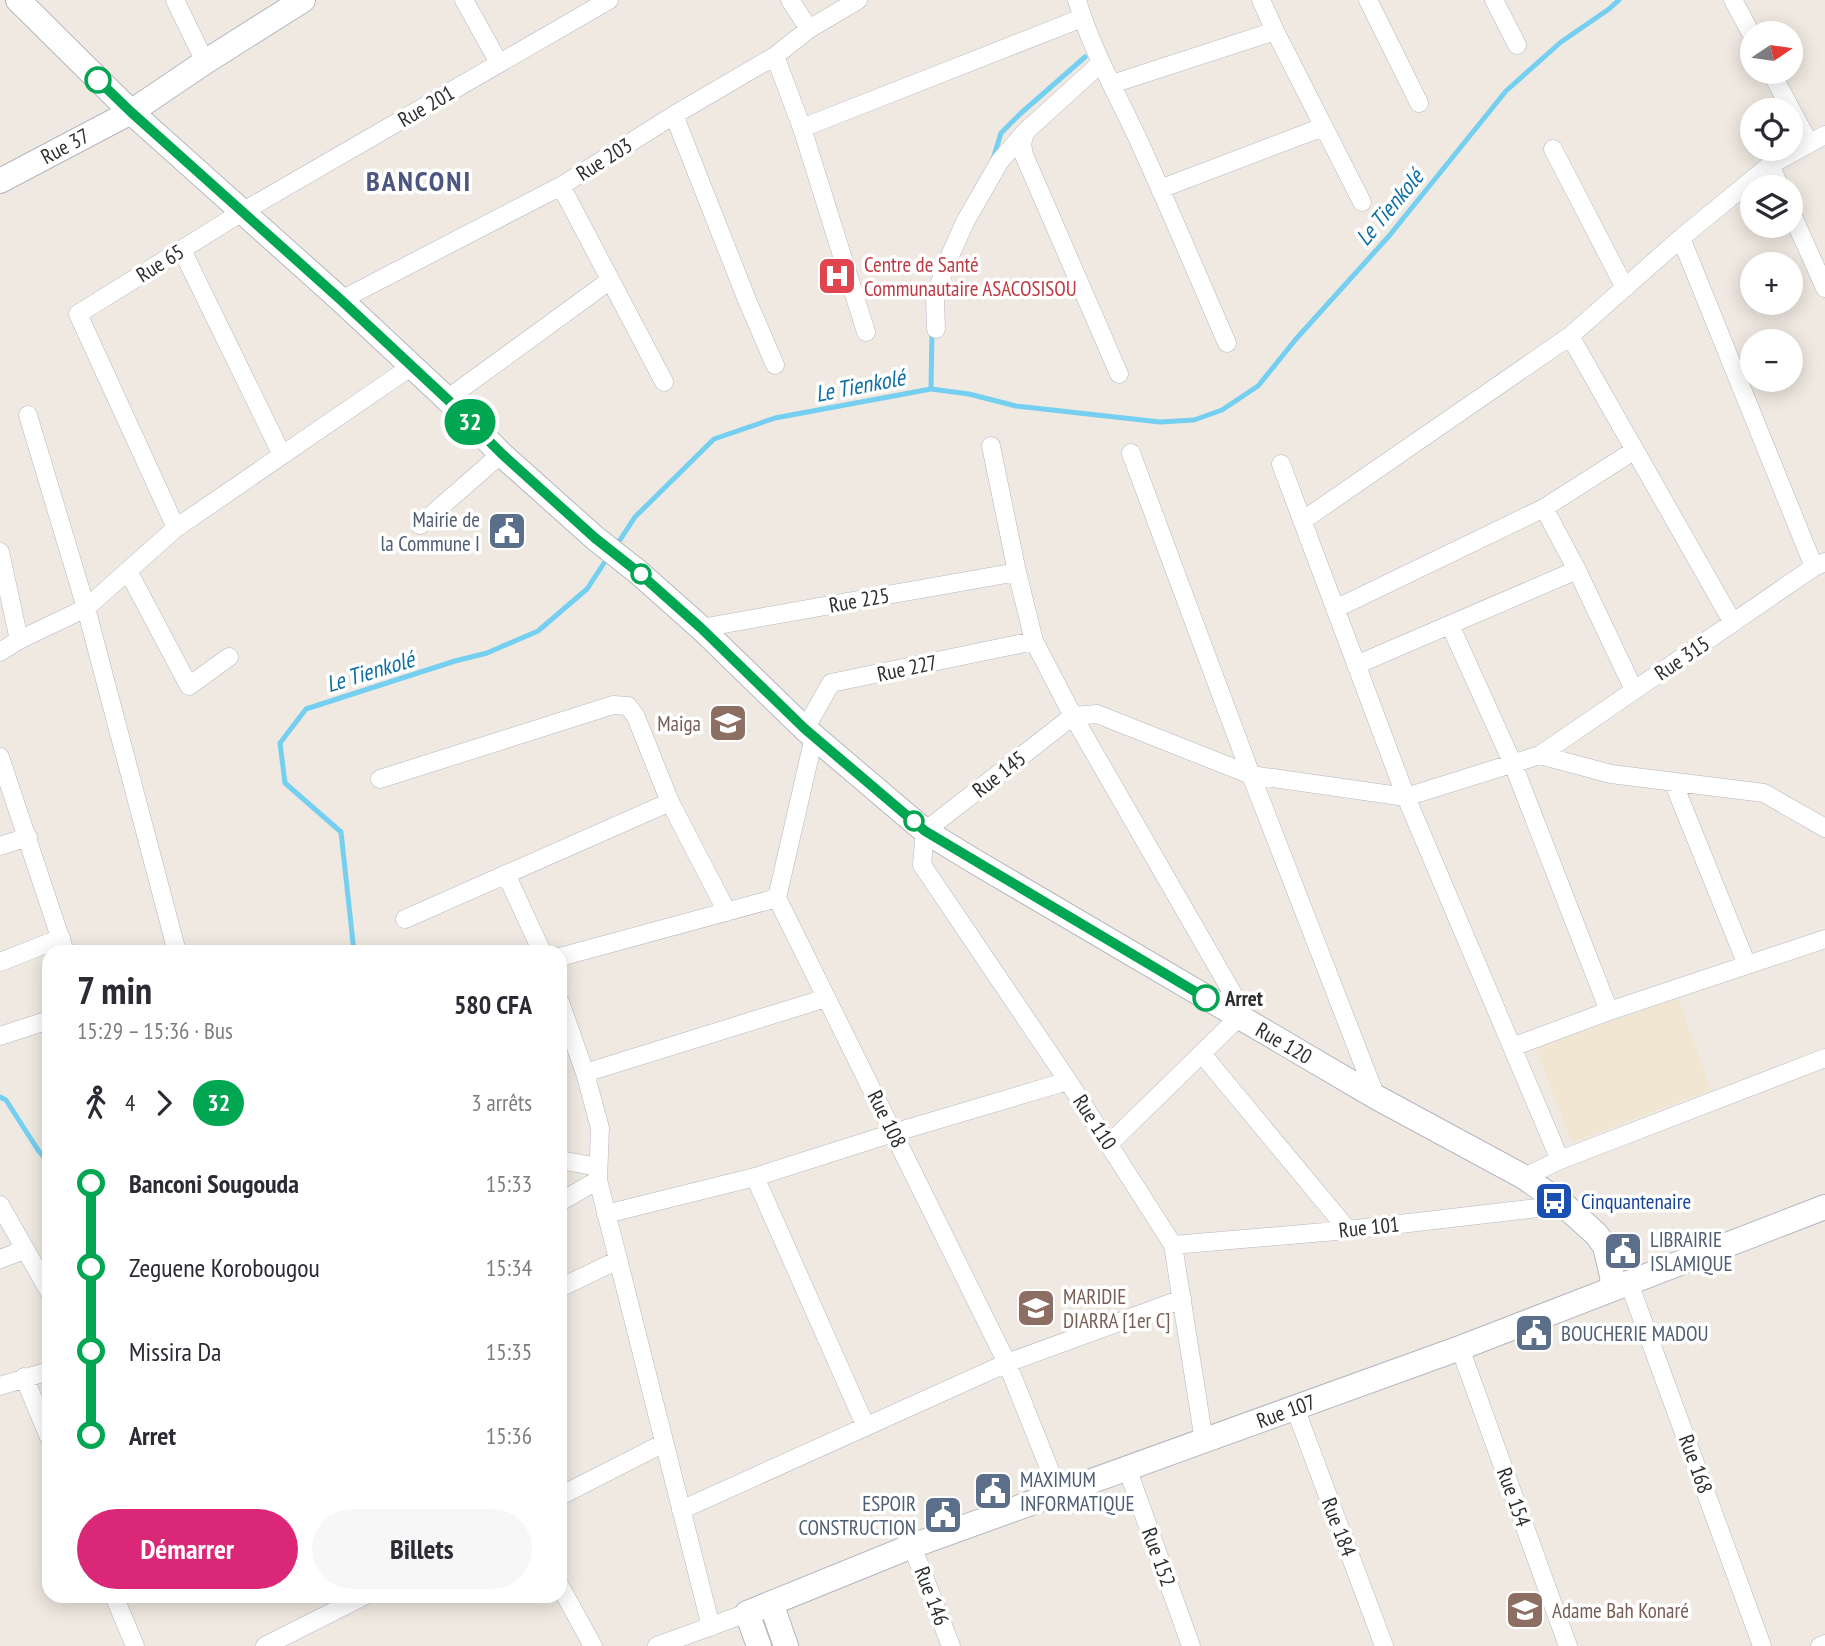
<!DOCTYPE html>
<html lang="fr">
<meta charset="utf-8">
<style>
body{margin:0;font-family:"PT Sans Narrow",sans-serif;background:#f7f7f7;color:#2b2b33;height:100vh;display:flex;flex-direction:column;font-size:26px;white-space:nowrap}
*{box-sizing:border-box;margin:0}
p{font-size:23px;color:#7c7c81}
.icon{flex:none;width:38px;height:38px;fill:none;stroke:currentColor;stroke-width:2;stroke-linecap:round;stroke-linejoin:round}
.map{position:relative;flex:1;overflow:hidden}
.panel{position:absolute;left:42px;top:945px;width:525px;height:658px;display:flex;flex-direction:column;background:#fff;border-radius:21px;box-shadow:0 4px 18px #0003}
.panel>*{flex:none}
.badge{padding:0 14px;border-radius:23px;font-size:24px;line-height:46px}
.needle{width:46px;rotate:77deg}
.tools{position:absolute;left:1740px;top:21px;display:grid;gap:14px}
.tools a{display:grid;place-items:center;width:63px;height:63px;border-radius:50%;background:#fff;box-shadow:0 4px 18px #0003;font-size:35px}
.map>.badge{position:absolute;translate:-50% -50%;box-shadow:0 0 0 4px #fff}
.legs{display:flex;align-items:center;gap:10px;height:77px;padding:0 35px;font-size:23px}
.legs p{margin-inline-start:auto}
.overview{display:flex;align-items:center;justify-content:space-between;height:119px;padding:0 35px}
h1{font-size:38px;font-weight:800;line-height:52px}
.cta{display:flex;gap:14px;margin-top:auto;padding:14px 35px}
.cta a{flex:1;height:80px;border-radius:42px;background:#db2777;color:#fff;font-size:28px;font-weight:800;line-height:80px;text-align:center}
.cta a+a{background:#f7f7f7;color:#2b2b33}
ul{padding:0 35px;list-style:none}
li{display:flex;align-items:center;gap:24px;height:84px;font-size:26px}
li i{display:grid;place-items:center;width:10px;height:100%;margin:0 9px;background:currentColor}
li i::after{content:'';width:18px;height:18px;margin:-9px;border:5px solid;border-radius:50%;background:#fff}
li p{margin-inline-start:auto}
li:first-child i{background:linear-gradient(#0000 50%,currentColor 0)}
li:last-child i{background:linear-gradient(currentColor 50%,#0000 0)}
.map>svg:first-child{display:block}
</style>
<div class="map">
<svg width="1825" height="1646" viewBox="0 0 1825 1646">
<rect width="100%" height="100%" fill="#efe9e1"/>
<path fill="#f0e6d1" d="M1678,998L1711,1090L1572,1142L1536,1048Z"/>
<g fill="none" stroke-linecap="round" stroke-linejoin="round">
<path stroke="#75cff0" stroke-width="5" d="M993,159L1001,133L1020,114L1085,57
M931,389L932,332
M616,546L635,517L714,439L775,418L931,389L969,394L1016,406L1160,422L1194,420L1222,410L1258,386L1296,339L1389,236L1506,91L1561,42L1609,9L1619,0
M354,952L341,832L285,783L280,743L306,709L455,661L487,653L538,631L587,589L608,557
M0,1097L6,1100L38,1150L49,1163"/>
<defs>
<path id="street" d="M175,0L205,62
M464,0L499,63
M790,0L809,29
M1077,0C1091,48 1116,92 1137,137C1168,205 1197,274 1227,343
M1261,0L1275,31L1362,202
M1368,0L1419,103
M1494,0L1517,45
M1733,0L1752,35
M775,56L802,128L866,332
M1101,63L1025,132L1022,144L1024,155L1119,374
M1771,72L1809,143
M1112,84L1275,31
M674,115L747,300L775,365
M802,128L1082,18
M1553,149L1625,288
M1770,165L1780,187
M561,186L664,382
M1160,189L1323,127
M1790,210L1825,288
M1681,238L1814,567
M182,250L282,455
M341,300L561,186L674,115L775,56L809,29L858,0
M936,329L935,299L945,267L965,222L1000,161L1025,132
M1570,336L1733,623
M447,399L609,281
M28,415L86,608L177,952
M991,446L1017,572L1034,641L1073,716L1097,714L1251,775L1406,797L1540,755L1611,774L1764,793L1825,828
M1131,453L1251,775L1376,1097
M1281,464L1406,797L1560,1160
M1544,508L1577,570L1634,690
M1302,521L1570,336L1681,238L1770,165L1825,135
M420,525L501,454
M176,528L78,314L242,212L609,0
M0,552L19,640
M128,571L189,686L229,657
M1335,609L1544,508L1635,450
M1450,625L1513,764L1609,1011
M701,628L1017,572
M0,652L19,640L86,608L176,528L412,366
M1356,665L1577,570
M805,729L831,683L1034,641
M814,737L777,898L1007,1363L1059,1493
M1540,755L1814,567L1825,562
M0,757L65,952
M380,779L613,705L628,706L636,717L670,802L727,912
M1673,782L1747,965
M0,846L28,837
M506,874L542,952
M405,919L670,802
M560,957L777,898
M0,962L61,938
M560,1002L585,1073L600,1128L598,1180L711,1627
M0,1036L49,1020
M1512,1047L1609,1011L1825,939
M1202,1054L1348,1230
M585,1073L826,998
M1109,1144L1239,1017L1233,994L1073,716L925,831L922,865L1068,1081L1173,1245L1204,1441
M560,1160L598,1167
M755,1177L866,1427
M1524,1177L1560,1160L1825,1058
M560,1202L598,1180
M0,1205L49,1291
M606,1214L755,1177L893,1133L1068,1081
M1173,1245L1348,1230L1564,1205
M0,1259L24,1250
M1629,1283L1762,1646
M560,1288L618,1260
M1460,1348L1568,1646
M24,1377L49,1437
M0,1386L49,1371
M1295,1408L1384,1646
M1127,1468L1191,1646
M560,1496L664,1443
M681,1510L1007,1363L1182,1299
M912,1546L951,1646
M560,1586L593,1646
M114,1596L135,1646
M265,1646L364,1596
M657,1646L747,1613
M1820,1646L1825,1644"/>
<path id="secondary" d="M18,0L131,112L341,300L447,399L501,454L595,538L638,572L701,628L805,729L925,831L974,861L1376,1097L1524,1177L1564,1205L1596,1234L1605,1246L1612,1276L1613,1289
M0,181L131,112L205,62L303,0
M771,1603L786,1646
M759,1646L747,1613L912,1546L1460,1348L1825,1207"/>
</defs>
<use href="#street" stroke="#b4b7c1" stroke-width="19"/>
<use href="#secondary" stroke="#b4b7c1" stroke-width="26"/>
<use href="#street" stroke="#fff" stroke-width="18"/>
<use href="#secondary" stroke="#fff" stroke-width="24"/>
</g>
<g fill="none" stroke-linecap="round" stroke-linejoin="round">
<defs>
<path id="line-1" d="M98,80L131,112L341,300L447,399L502,454L595,538L638,572L701,628L805,729L925,831L1206,998"/>
</defs>
<use href="#line-1" stroke="#fff" stroke-width="16"/>
<use href="#line-1" stroke="#00a651" stroke-width="10"/>
</g>
<defs>
<symbol id="hospital-square" viewBox="-11 -11 22 22"><rect x="-9" y="-9" width="18" height="18" rx="4" fill="#e0444e" stroke="#fff"/><path d="M-5-5h3v3.5h4V-5h3V5h-3V1.5h-4V5h-3Z" fill="#fff"/></symbol>
<symbol id="civic-square" viewBox="-11 -11 22 22"><rect x="-9" y="-9" width="18" height="18" rx="4" fill="#5c6f8a" stroke="#fff"/><path d="M-.6-6.5H3V-4.5H.6V-3L4-1V1h2V6H-6V1h2V-1L-.6-3ZM-1.2 2.5V6h2.4V2.5Z" fill="#fff"/></symbol>
<symbol id="school-square" viewBox="-11 -11 22 22"><rect x="-9" y="-9" width="18" height="18" rx="4" fill="#8d6e63" stroke="#fff"/><path d="M0-5L7-2L0 1L-7-2ZM-4 1L0 2.5L4 1V4Q0 6-4 4Z" fill="#fff"/></symbol>
<symbol id="bus-square" viewBox="-11 -11 22 22"><rect x="-9" y="-9" width="18" height="18" rx="4" fill="#1a4fb4" stroke="#fff"/><path d="M-5-6H5V4H4V6H2V4H-2V6H-4V4H-5ZM-3.5-4V0h7V-4ZM-3.5 1.2v1.5H-2V1.2ZM2 1.2v1.5H3.5V1.2Z" fill="#fff"/></symbol>
</defs>
<g fill-rule="evenodd">
<use href="#hospital-square" x="815" y="254" width="44" height="44"/>
<use href="#civic-square" x="485" y="509" width="44" height="44"/>
<use href="#school-square" x="706" y="701" width="44" height="44"/>
<use href="#bus-square" x="1532" y="1179" width="44" height="44"/>
<use href="#civic-square" x="1601" y="1229" width="44" height="44"/>
<use href="#school-square" x="1014" y="1286" width="44" height="44"/>
<use href="#civic-square" x="1512" y="1311" width="44" height="44"/>
<use href="#civic-square" x="971" y="1469" width="44" height="44"/>
<use href="#civic-square" x="921" y="1493" width="44" height="44"/>
<use href="#school-square" x="1503" y="1588" width="44" height="44"/>
</g>
<g fill="#fff" stroke="#00a651" stroke-width="3.5">
<circle cx="98" cy="80" r="12"/>
<circle cx="641" cy="574" r="9"/>
<circle cx="914" cy="821" r="9"/>
<circle cx="1206" cy="998" r="12"/>
</g>
<g text-anchor="middle" dominant-baseline="central" stroke-width="7" stroke-linejoin="round" paint-order="stroke">
<g font-size="21" fill="#2e2e2e" stroke="#fff">
<text transform="translate(426 106) rotate(-30)">Rue 201</text>
<text transform="translate(65 146) rotate(-28)">Rue 37</text>
<text transform="translate(604 159) rotate(-32)">Rue 203</text>
<text transform="translate(160 263) rotate(-32)">Rue 65</text>
<text transform="translate(859 600) rotate(-10)">Rue 225</text>
<text transform="translate(1682 658) rotate(-34)">Rue 315</text>
<text transform="translate(907 668) rotate(-12)">Rue 227</text>
<text transform="translate(999 774) rotate(-38)">Rue 145</text>
<text transform="translate(1284 1043) rotate(30)">Rue 120</text>
<text transform="translate(887 1119) rotate(64)">Rue 108</text>
<text transform="translate(1095 1122) rotate(57)">Rue 110</text>
<text transform="translate(1369 1227) rotate(-6)">Rue 101</text>
<text transform="translate(1286 1411) rotate(-20)">Rue 107</text>
<text transform="translate(1696 1464) rotate(70)">Rue 168</text>
<text transform="translate(1514 1497) rotate(70)">Rue 154</text>
<text transform="translate(1339 1527) rotate(69)">Rue 184</text>
<text transform="translate(1159 1557) rotate(70)">Rue 152</text>
<text transform="translate(932 1596) rotate(69)">Rue 146</text>
</g>
<g font-size="21" fill="#be3a42" stroke="#fff" text-anchor="start">
<text x="864" y="264">Centre de Santé<tspan x="864" dy="24">Communautaire ASACOSISOU</tspan></text>
</g>
<g font-size="21" fill="#4e5e75" stroke="#fff" text-anchor="start">
<text x="480" y="519" text-anchor="end">Mairie de<tspan x="480" dy="24">la Commune I</tspan></text>
<text x="1650" y="1239">LIBRAIRIE<tspan x="1650" dy="24">ISLAMIQUE</tspan></text>
<text x="1561" y="1333">BOUCHERIE MADOU</text>
<text x="1020" y="1479">MAXIMUM<tspan x="1020" dy="24">INFORMATIQUE</tspan></text>
<text x="916" y="1503" text-anchor="end">ESPOIR<tspan x="916" dy="24">CONSTRUCTION</tspan></text>
</g>
<g font-size="21" fill="#785e54" stroke="#fff" text-anchor="start">
<text x="701" y="723" text-anchor="end">Maiga</text>
<text x="1063" y="1296">MARIDIE<tspan x="1063" dy="24">DIARRA [1er C]</tspan></text>
<text x="1552" y="1610">Adame Bah Konaré</text>
</g>
<g font-size="21" font-weight="bold" fill="#2e2e2e" stroke="#fff" text-anchor="start">
<text x="1225" y="998">Arret</text>
</g>
<g font-size="21" fill="#164399" stroke="#fff" text-anchor="start">
<text x="1581" y="1201">Cinquantenaire</text>
</g>
<g font-size="23" font-style="italic" fill="#0d6fa3" stroke="#fff">
<text transform="translate(1389 207) rotate(-50)">Le Tienkolé</text>
<text transform="translate(860 385) rotate(-11)">Le Tienkolé</text>
<text transform="translate(370 671) rotate(-17)">Le Tienkolé</text>
</g>
<g font-size="28" font-weight="bold" letter-spacing="2" fill="#4d5680" stroke="#fff">
<text x="419" y="180">BANCONI</text>
</g>
</g>
</svg>
<div class="tools">
<a><svg class="needle" viewBox="-14 -14 28 28"><path d="M0-13l5 13h-10z" fill="#e53935"/><path d="M0 13l5-13h-10z" fill="#7c7c81"/></svg></a>
<a><svg class="icon" aria-label="locate" viewBox="0 0 24 24"><circle cx="12" cy="12" r="6"/><path d="M12 2v4M12 18v4M2 12h4M18 12h4"/></svg></a>
<a><svg class="icon" aria-label="layers" viewBox="0 0 24 24"><path d="M12 4l9 5-9 5-9-5zM3 14l9 5 9-5"/></svg></a>
<a>+</a>
<a>−</a>
</div>
<b class="badge" style="left:470px;top:422px;background:#00a651;color:#fff">32</b>
<section class="panel">
<div class="overview"><div><h1>7 min</h1><p>15:29 – 15:36 · Bus</p></div><b>580 CFA</b></div>
<div class="legs"><svg class="icon" aria-label="walk" viewBox="0 0 24 24"><circle cx="13" cy="4" r="2"/><path d="M13 8l-2 6 4 7M11 14l-3 7M7 12l3-4h3l4 4"/></svg>4<svg class="icon" aria-label="forward" viewBox="0 0 24 24"><path d="M9 5l7 7-7 7"/></svg><b class="badge" style="background:#00a651;color:#fff">32</b><p>3 arrêts</p></div>
<ul>
<li><i style="color:#00a651"></i><b>Banconi Sougouda</b><p>15:33</p></li>
<li><i style="color:#00a651"></i><span>Zeguene Korobougou</span><p>15:34</p></li>
<li><i style="color:#00a651"></i><span>Missira Da</span><p>15:35</p></li>
<li><i style="color:#00a651"></i><b>Arret</b><p>15:36</p></li>
</ul>
<div class="cta"><a>Démarrer</a><a>Billets</a></div>
</section>
</div>
